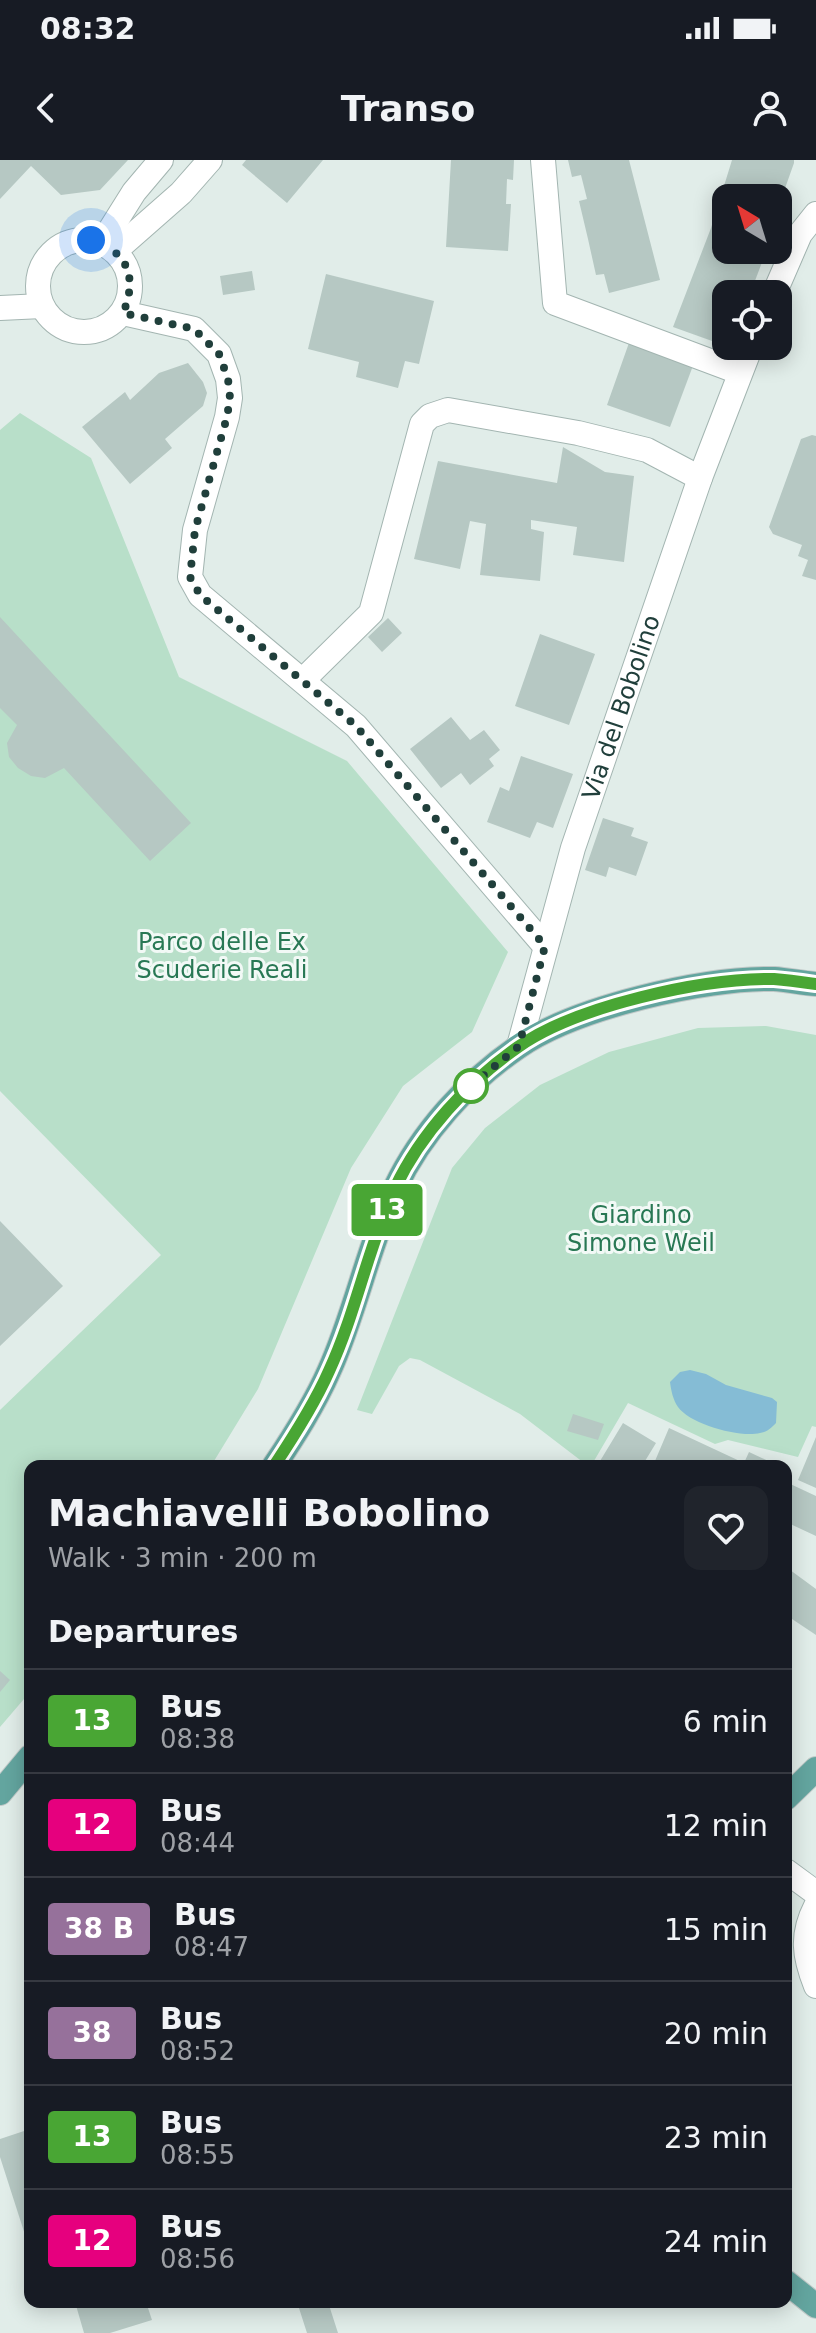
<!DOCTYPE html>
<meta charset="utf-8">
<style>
body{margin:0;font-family:"DejaVu Sans",sans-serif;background:#20242c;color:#f1f3f6;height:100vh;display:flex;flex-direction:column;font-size:30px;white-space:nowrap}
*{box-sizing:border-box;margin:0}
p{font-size:26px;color:#9ea1a6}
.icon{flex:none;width:44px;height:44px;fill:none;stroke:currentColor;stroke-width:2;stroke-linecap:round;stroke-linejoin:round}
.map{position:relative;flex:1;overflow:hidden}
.details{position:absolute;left:24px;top:1300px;width:768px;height:848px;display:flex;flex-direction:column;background:#171b24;border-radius:16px;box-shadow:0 4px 20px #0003}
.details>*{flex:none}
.badge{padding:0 16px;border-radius:6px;font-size:28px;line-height:52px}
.needle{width:52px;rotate:322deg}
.fabs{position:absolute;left:712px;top:24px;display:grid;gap:16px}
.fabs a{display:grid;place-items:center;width:80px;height:80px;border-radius:16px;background:#171b24;box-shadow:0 4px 20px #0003;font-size:40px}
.you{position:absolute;width:40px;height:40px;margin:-20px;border:6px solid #fff;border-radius:50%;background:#1a73e8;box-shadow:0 0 0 12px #1a73e833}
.map>.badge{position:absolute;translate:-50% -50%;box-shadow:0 0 0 4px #fff}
h2{padding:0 24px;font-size:30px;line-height:72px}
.round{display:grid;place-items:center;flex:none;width:84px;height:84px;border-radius:16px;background:#20242c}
.summary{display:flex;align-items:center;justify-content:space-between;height:136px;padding:0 24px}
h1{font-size:38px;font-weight:700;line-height:60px}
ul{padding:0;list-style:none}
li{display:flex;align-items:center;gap:24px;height:104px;padding:0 24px;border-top:2px solid #363941}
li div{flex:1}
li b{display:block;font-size:30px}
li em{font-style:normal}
li .badge{min-width:88px;font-weight:700;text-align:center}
.status{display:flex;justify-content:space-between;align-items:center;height:56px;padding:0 40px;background:#171b24;direction:ltr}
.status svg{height:22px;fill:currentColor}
header{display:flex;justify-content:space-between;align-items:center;height:104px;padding:0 24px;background:#171b24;font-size:36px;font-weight:700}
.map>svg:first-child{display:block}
</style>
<div class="status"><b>08:32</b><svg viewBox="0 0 49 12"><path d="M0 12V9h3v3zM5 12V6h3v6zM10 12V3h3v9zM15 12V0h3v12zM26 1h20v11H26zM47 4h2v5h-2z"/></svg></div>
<header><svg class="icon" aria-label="back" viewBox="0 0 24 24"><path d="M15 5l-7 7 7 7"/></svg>Transo<svg class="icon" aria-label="person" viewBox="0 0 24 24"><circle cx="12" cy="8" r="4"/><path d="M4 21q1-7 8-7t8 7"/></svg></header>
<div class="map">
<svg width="816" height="2173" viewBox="0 0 816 2173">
<rect width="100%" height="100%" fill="#e1ede9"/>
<path fill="#b8dfc9" d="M20,253L91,298L179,517L347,601L508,792L472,872L403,926L351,1008L258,1229L211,1306H30V1532L0,1567V1250L161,1095L0,931V270Z
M766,866L816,875V1267L812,1266L798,1297L728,1280L715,1284L628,1243L591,1306H588L520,1254L420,1200L410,1198L399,1206L372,1254L357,1250L452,1008L485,968L540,925L609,892L698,868Z"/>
<path fill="#85bcd5" d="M690,1210L706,1214L726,1225L772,1238L777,1242L776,1263C771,1268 767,1272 760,1273C739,1278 690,1264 678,1247C673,1240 671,1230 670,1222L680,1212Z"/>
<path fill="#b6c8c3" d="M0,0H128L100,30L61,35L31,6L0,39Z
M246,0H323L287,43L242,5Z
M451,0H514L513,20L507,19L506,44H511L508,91L446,87Z
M568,0H629L660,120L609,133L604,114L596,115L588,79L579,41L587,39L581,15L572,17Z
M732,0H794V3L778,48V38H726V90H760L758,94L764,97L750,134H726V186L673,167L711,68Z
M252,111L255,130L223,135L220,116Z
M326,114L434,141L419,204L405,201L398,228L356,217L359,202L308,189Z
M630,180L694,203L670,267L607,245Z
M188,203L203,222L207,233L203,246L165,279L172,288L130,324L82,267L125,232L130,240L159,213Z
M812,275L816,276V420L802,416L808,400L798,396L802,385L773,374L769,367L801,279Z
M563,287L605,312L634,316L624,402L573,395L577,367L531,360V369L544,372L540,421L480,415L486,364L470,361L460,409L414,399L438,301L557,323Z
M0,457L191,663L150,701L64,608L45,618L31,616L18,608L9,597L7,583L17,565L0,548Z
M388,458L402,473L382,492L368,477Z
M540,474L595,494L569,565L515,546Z
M451,557L470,580L484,570L500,590L489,599L494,606L470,625L461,613L441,628L410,589Z
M521,596L573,614L553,668L537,662L530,678L487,662L500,627L509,631Z
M603,658L634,668L631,676L648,682L636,716L609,707L606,717L585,710Z
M0,1061L63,1126L0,1186Z
M573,1254L604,1264L598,1280L567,1271Z
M623,1263L656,1283L642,1306H597Z
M669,1268L744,1303L749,1292L779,1306H666L655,1301Z
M816,1277V1328L798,1320Z
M786,1322L816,1336V1376L786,1362Z
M786,1407L816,1429V1475L786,1455Z
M0,1511L10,1520L0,1532Z
M30,1969V2080L27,2081L0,1997V1979Z
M75,2142H146L152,2160L110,2173H84Z
M310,2142H328L338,2173H307L298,2145Z"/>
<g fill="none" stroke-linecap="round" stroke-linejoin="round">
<defs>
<g id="minor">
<path d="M543,0L555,143L739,212"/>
<circle cx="84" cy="126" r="46"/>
<path d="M102,83L134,32L161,0"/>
<path d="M115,91L181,33L210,0"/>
<path d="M774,134L800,74L816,54"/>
<path d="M0,148L42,146"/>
<path d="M123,153L194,169L219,194L228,219L230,238L227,257L195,370L190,417L200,435L356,566L545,786"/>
<path d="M303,520L371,453L422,264L430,256L448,250L578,273L647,290L700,318"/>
<path id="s1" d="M519,886L573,688L700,318L751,186"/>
<path d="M786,1711L816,1733"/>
<path d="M816,1746C801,1775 804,1796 816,1826"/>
</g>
<path id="major" d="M274,1306C294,1276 314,1245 329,1211C355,1154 368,1087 395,1028C421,973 467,922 518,887C576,847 703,818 774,819C788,820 802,823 816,824
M0,1633L30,1597
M786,1638L816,1609
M786,2122L816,2146"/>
</defs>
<use href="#minor" stroke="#a3b5b1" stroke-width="26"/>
<use href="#major" stroke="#c1c9c8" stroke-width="26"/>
<use href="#minor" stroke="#fff" stroke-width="24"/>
<use href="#major" stroke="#63a59f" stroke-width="24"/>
</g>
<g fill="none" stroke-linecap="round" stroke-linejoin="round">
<defs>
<path id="line" d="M274,1306C294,1276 314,1245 329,1211C356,1153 368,1087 395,1028C421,973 468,922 518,887C576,846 702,818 774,819C788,820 802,822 816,824"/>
</defs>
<use href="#line" stroke="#fff" stroke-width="18"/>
<use href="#line" stroke="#49a634" stroke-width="12"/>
<path stroke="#203f3b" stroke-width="8" stroke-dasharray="0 14.4" d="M91,80C128,91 138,118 123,153L194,169L219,194L228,219L230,238L227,257L195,370L190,417L200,435L356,566L545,786L519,886L471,926"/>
</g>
<circle fill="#fff" stroke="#49a634" stroke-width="4" cx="471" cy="926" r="16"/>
<g text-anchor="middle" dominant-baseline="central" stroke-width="6" stroke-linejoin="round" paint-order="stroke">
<g font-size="24" fill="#203f3b" stroke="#f2f9f6">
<text stroke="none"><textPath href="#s1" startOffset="354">Via del Bobolino</textPath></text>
</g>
<g font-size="24" fill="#287854" stroke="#f2f9f6">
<text x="222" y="782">Parco delle Ex<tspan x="222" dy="28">Scuderie Reali</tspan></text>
<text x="641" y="1055">Giardino<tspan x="641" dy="28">Simone Weil</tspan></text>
</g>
</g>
</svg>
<div class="fabs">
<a><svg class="needle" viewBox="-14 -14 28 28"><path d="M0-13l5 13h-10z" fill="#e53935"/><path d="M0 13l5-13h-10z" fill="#9ea1a6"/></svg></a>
<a><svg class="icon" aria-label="locate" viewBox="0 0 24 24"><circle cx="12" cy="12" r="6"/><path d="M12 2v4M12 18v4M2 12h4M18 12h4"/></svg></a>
</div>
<div class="you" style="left:91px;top:80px"></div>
<b class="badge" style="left:387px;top:1050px;background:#49a634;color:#fff">13</b>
<section class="details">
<div class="summary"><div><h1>Machiavelli Bobolino</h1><p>Walk · 3 min · 200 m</p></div><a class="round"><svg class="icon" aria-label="heart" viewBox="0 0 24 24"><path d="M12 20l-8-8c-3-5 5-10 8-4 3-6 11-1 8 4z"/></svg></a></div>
<h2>Departures</h2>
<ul>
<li><span class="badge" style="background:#49a634;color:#fff">13</span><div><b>Bus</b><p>08:38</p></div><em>6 min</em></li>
<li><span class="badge" style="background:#e6007e;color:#fff">12</span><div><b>Bus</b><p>08:44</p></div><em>12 min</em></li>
<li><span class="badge" style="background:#96719b;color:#fff">38 B</span><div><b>Bus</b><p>08:47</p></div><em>15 min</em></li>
<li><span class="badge" style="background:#96719b;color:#fff">38</span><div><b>Bus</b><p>08:52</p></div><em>20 min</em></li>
<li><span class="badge" style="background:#49a634;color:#fff">13</span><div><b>Bus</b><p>08:55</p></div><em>23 min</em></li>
<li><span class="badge" style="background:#e6007e;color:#fff">12</span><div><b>Bus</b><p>08:56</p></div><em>24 min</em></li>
</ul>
</section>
</div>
